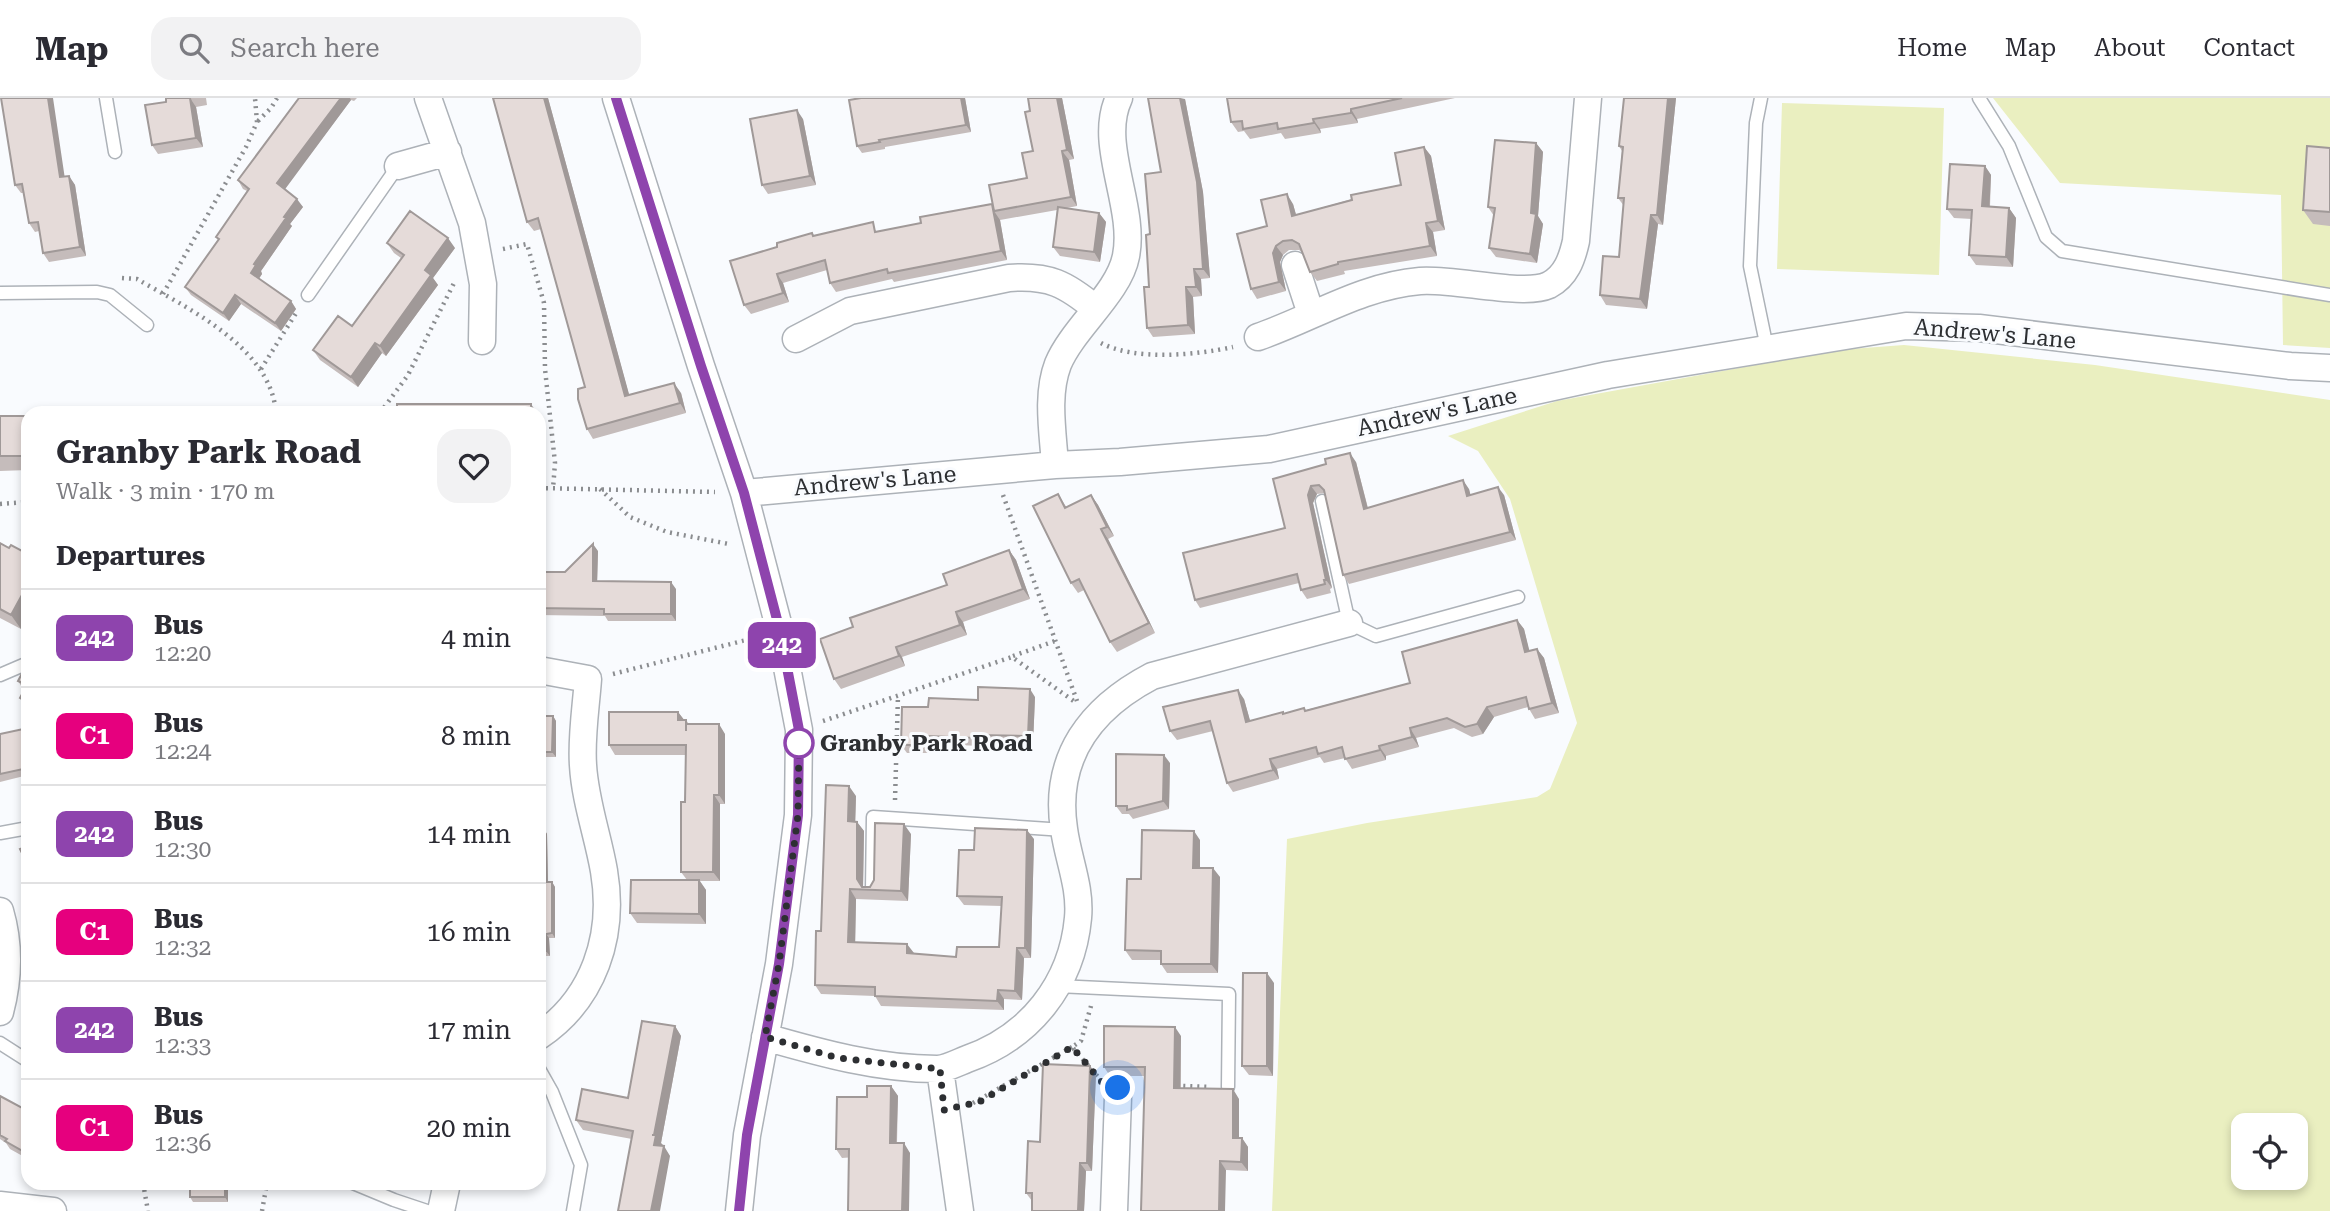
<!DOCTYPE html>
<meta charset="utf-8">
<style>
body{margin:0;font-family:"Roboto Serif",serif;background:#f2f2f3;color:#2b2b33;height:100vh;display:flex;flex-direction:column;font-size:26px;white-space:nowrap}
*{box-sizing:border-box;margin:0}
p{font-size:23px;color:#7c7c81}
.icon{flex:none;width:38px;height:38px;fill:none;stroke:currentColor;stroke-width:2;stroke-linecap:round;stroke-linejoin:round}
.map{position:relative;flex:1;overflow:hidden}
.side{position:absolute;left:21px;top:308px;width:525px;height:784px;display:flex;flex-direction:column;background:#fff;border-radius:21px;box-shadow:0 4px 10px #0003}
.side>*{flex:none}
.badge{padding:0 14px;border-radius:10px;font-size:24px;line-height:46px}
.buttons{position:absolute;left:2231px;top:1015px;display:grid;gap:14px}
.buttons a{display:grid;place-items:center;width:77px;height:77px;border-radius:14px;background:#fff;box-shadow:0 4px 10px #0003;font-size:35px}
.you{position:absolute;width:35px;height:35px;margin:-18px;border:5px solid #fff;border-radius:50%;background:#1a73e8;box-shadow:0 0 0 10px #1a73e833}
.map>.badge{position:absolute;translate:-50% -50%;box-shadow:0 0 0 4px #fff}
h2{padding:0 35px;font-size:26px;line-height:63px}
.round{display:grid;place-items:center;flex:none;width:74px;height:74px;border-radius:21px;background:#f2f2f3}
.headline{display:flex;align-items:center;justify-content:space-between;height:119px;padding:0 35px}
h1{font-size:33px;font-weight:700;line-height:52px}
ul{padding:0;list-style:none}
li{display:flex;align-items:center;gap:21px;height:98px;padding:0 35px;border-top:2px solid #e1e1e2}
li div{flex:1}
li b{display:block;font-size:26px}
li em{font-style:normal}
li .badge{min-width:77px;font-weight:700;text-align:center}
header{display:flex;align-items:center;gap:42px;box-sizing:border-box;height:98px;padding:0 35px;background:#fff;border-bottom:2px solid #e1e1e2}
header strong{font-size:33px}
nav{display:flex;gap:38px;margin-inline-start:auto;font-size:24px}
.search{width:490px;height:63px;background:#f2f2f3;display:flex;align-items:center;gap:18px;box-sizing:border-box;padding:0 24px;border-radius:21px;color:#7c7c81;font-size:26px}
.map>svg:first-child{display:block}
</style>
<header>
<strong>Map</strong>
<div class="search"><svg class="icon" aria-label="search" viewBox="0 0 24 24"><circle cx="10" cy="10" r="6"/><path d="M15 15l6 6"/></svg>Search here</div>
<nav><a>Home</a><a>Map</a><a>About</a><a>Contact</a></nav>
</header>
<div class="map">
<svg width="2330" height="1113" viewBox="0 0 2330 1113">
<rect width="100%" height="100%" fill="#f9fbfe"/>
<path fill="#eaefc0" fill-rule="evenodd" d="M1993,0H2330V250L2283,247L2281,97L2060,85Z
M1782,5L1944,10L1939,177L1777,171Z
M1904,247L2095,267L2330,302V1113H1272L1287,741L1367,725L1537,699L1550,691L1577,625L1510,401L1478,353L1448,338L1557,303L1837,252ZM2244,1027H2296V1080H2244Z"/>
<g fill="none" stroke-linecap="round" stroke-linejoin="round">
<defs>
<path id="lane" d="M106,0L115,54
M1761,0L1756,25L1750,168L1767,250
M1979,0L2009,48L2046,139L2062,153L2330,197
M0,195L97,194L110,197L147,227
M308,197L398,68
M1322,403L1349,525L1376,538L1518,499
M0,577L28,565
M0,735L28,730
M872,791L873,719L1064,732
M1057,888L1229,896L1228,989
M0,945L28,963
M539,971L552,994L581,1067L573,1113
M353,1085L394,1102L427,1113"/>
<path id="street" d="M428,0L472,125L483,186L482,243
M616,0L701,268L744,395L780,533L799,632L798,717L779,866L747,1037L739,1113
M398,68L448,54
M1295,167L1311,216
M1258,239C1313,220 1361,188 1420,183C1454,180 1523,199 1549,187C1566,178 1572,161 1576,143L1588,0
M796,241L850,213L1009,180C1049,177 1066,186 1096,211
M1055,367C1053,335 1046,297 1058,266C1073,230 1119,195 1126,158C1136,108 1097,46 1119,0
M744,395L1055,367L1120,364L1269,351L1608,277L1906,228L1979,230L2290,268L2330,270
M539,572L588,581C586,609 581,639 583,667C585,703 598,738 604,773C615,838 594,901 539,938
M0,813C10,847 9,880 0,914
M765,939C821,955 878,971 937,971C946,971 957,965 967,961C1030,939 1072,886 1078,820C1081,789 1068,761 1064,731C1053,659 1091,610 1152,578L1349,525
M940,971L960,1113
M0,1107L53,1113
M441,1113L447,1085
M1114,1113L1118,999"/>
</defs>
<use href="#lane" stroke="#adb2b8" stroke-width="15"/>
<use href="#street" stroke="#adb2b8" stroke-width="29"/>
<path stroke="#8b8d90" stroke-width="4.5" stroke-dasharray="2 5" stroke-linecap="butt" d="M258,23L271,10L277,0
M503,151L527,146L544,205L545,271L555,365L553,391
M122,180L137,181C187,210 271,249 276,315
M163,196L246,49L257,24L255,0
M1101,245C1135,263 1196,257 1233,249
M261,271L298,212
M380,315L408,277L454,185
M539,390L715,394
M600,391L630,419L667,434L729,446
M1003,397L1077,603
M0,406L28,404
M1013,558L1055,543
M613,576L754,540
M823,623L1012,559L1075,604
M895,702L898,597
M1091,908L1081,943L1072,949L1100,981
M1177,991L1183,988L1210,989
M973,1005L1072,949
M143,1085L148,1113
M262,1113L267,1085"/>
<use href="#lane" stroke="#fff" stroke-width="12"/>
<use href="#street" stroke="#fff" stroke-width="26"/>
</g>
<path fill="#c5bcbb" d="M166,0H206L207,7L196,9L203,49L158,56L152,47L166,4Z
M299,0H357L354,3L351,2L284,91L303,109L290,126L292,128L261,173L262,176L259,181L291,203L296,211L281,233L241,206L229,223L191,197L185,189L218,142L216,139L247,93L243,91L238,82Z
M493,0H548L629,297L681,295L686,315L593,341L587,331L585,289L541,131L534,133L527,124Z
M861,0H965L971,34L885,49V51L862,55L857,48Z
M1062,0L1074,61L1069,62L1077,108L1067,110L1099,115L1106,124L1100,164L1060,158L1053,149L1057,112L1000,122L1007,162L894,184L892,181L836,194L830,185L827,172L783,185L789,204L751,216L744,207L777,149L812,135L814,138L879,133L921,125L992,106L1027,80L1033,53L1030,13Z
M1148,0L1185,1L1203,94L1210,180L1201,181L1202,198L1193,199L1195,236L1153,239L1147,230L1149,189L1150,136L1161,74Z
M1227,0H1455L1357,21L1358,25L1320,31L1321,35L1285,41L1281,35L1250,41L1244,33L1238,34L1231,24Z
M1624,0H1676L1663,127L1658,126L1647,211L1606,207L1600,197L1619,159L1624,108L1618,100L1622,53L1619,48Z
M803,21L816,87L768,96L762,87Z
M1536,45L1543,54L1538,118L1543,126L1537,165L1496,159L1489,150L1494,118L1488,109Z
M1424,49L1431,58L1445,132L1433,134L1437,158L1344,173L1345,176L1317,183L1310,174L1302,154L1299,152H1289L1283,157L1280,164L1286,193L1257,201L1251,191L1267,128L1293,106L1296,117L1401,87Z
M2330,50V128L2313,126L2303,112Z
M1985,68L1991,77L1990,109L2009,110L2016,120L2013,169L1976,167L1969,157L1972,121L1954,120L1947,111Z
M69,78L75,87L86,158L49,164L43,155L39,133L35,134L29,125L24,95H21L15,87Z
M387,145L455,150L433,180L438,187L386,258L382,255L358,289L320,262L313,252L352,228L401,160L394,155Z
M0,318H28V372L0,373Z
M1356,364L1368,410L1469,391L1470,397H1504L1516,442L1349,486L1343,477L1325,395L1317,396L1313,405L1332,490L1330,491L1331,495L1307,501L1301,492L1299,485L1200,510L1195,502L1285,430L1273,381Z
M1058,396L1067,410L1091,397L1098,407L1114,438L1108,441L1155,535L1117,554L1110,544L1084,492L1078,495L1071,485Z
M0,445L21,531L0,520Z
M1009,452L1016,462L1030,501L963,524L967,537L902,559L905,568L841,591L834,581L853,529L947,487Z
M598,453L597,483L676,491V523H608L605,518L539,517V474H565Z
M1517,522L1524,531L1529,553L1537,551L1544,560L1559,615L1535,621L1528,609L1494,619L1483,636L1472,639L1454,630L1416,640L1419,649L1386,658V662L1352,671L1345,660L1324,665L1320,659L1277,671L1279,681L1233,694L1227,685L1213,633L1177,642L1170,633L1244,601L1250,623L1306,612L1410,585Z
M28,564V611L20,600L24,592L18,583Z
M1035,599L1033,646L982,645L981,648L933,646L932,655H907L901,647L928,609L978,602Z
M678,614L684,622H686L689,626L725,636V706H720V783H700L706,792V826L637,825L630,815L687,782L681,774L685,704L686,657H615L609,647Z
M539,618H553L556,623V659H539Z
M28,630V677L0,684V636Z
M1170,665L1169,711L1133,721L1129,716H1122L1116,708Z
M856,698L855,724H857L864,733L863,789H870L911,736L908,803L856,801L855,844L914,856L956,859L999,849L1002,808L964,807L957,798L974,752L1034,741L1031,860H1024L1022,902L1004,901V912L881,908L875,898L821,896L815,887L821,833Z
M539,731H544L547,736L548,784H552L555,789V840H549L550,858H539Z
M1200,742V770L1220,779L1218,875H1167L1161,866V862H1132L1125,852L1141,781Z
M1274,885L1273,978L1249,977L1242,968Z
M675,928L681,938L661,1045L662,1048L670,1058L632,1041L583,1032L576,1022L628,1000Z
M1181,938V990L1239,1001V1040H1242L1248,1049V1073L1226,1072L1145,978H1110L1104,969Z
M1096,975L1092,1073H1086L1084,1113H1032V1103L1026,1095L1040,1044Z
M891,988L898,998L897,1045L910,1055L842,1060L836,1051L867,999Z
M0,998L24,1011L28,1003V1061L10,1051L6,1045L0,1041Z
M72,1085H89L85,1092Z
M228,1085V1104H193L190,1099Z"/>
<path fill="#a09998" d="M48,0H53L66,88L60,79Z
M190,0L196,9L203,49L196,40Z
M341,0H350L351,2L283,94L277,85Z
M544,0H548L632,307L625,298Z
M961,0H965L971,34L966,27Z
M1057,0H1062L1074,61L1067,52Z
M1180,0L1185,1L1203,94L1210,180L1203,171Z
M1668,0H1676L1663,127L1657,117Z
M1351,11L1357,21L1358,25L1351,15Z
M797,12L803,21L816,87L810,78Z
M1313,21L1320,31L1321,35L1314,25Z
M1536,45L1543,54L1538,118L1543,126L1537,165L1530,156L1531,115Z
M1424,49L1431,58L1445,132L1438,123Z
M1062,53L1069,62L1077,108L1071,99Z
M1985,68L1991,77L1989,118L1982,108Z
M69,78L75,87L86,158L80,149Z
M1287,96L1293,106L1299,127L1292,118Z
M297,101L303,109L290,126L292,128L261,173L262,176L257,183L251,175L254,166L284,119Z
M2009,110L2016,120L2013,169L2006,159Z
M994,113L1000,122L1007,162L1001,153Z
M1099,115L1106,124L1100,164L1094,154Z
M1651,117L1658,126L1647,211L1640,201Z
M1426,125L1433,134L1437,158L1430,148Z
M448,140L455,150L433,180L438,187L386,258L380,248L425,172Z
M1276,148L1283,157L1280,164L1286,193L1279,184L1273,155Z
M1194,171L1201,181L1202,198L1196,189Z
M777,176L783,185L789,204L783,195Z
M1186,189L1193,199L1195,236L1188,227Z
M235,197L241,206L229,223L223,215Z
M291,203L296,211L281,233L275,225Z
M375,245L382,255L358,289L351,279Z
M674,285L681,295L686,315L680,305Z
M531,306L537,315H531Z
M1350,355L1356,364L1370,419L1364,411Z
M1463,382L1469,391L1473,406L1467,398Z
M1311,388L1317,396L1313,405L1332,490L1326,482L1308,397Z
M1498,389L1504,397L1516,442L1510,434Z
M1091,397L1098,407L1114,438L1107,429Z
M1101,431L1108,441L1155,535L1149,525Z
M593,446L598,453L597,490L593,483Z
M1009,452L1016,462L1030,501L1023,491Z
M671,484L676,491V523L671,516Z
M28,486V517L21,531L11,517Z
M956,514L963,524L967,537L960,527Z
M1517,522L1524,531L1532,563L1525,554Z
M896,549L902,559L905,568L899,558Z
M1537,551L1544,560L1559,615L1552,605Z
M1030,591L1035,599L1033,646L1028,638Z
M1238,592L1244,601L1253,633L1246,624Z
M1487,609L1494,619L1483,636L1477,626Z
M678,614L685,623L678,622Z
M553,618L556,623V659L552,654Z
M719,626L725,636V706L719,697Z
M1410,630L1416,640L1419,649L1412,639Z
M976,637L982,645L981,648L976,640Z
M927,638L933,646L932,655L927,647Z
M1379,648L1386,658V662L1380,652Z
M1164,657L1170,665L1169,711L1163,703Z
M1270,661L1277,671L1279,681L1273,672Z
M849,688L856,698L855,733L848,723Z
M714,697L720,706V783L713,774Z
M857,724L864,733L863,791L857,781Z
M904,726L911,736L908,803L901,793Z
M544,731L547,736L548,789L545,784Z
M1027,732L1034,741L1031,860L1025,850Z
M1194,733L1200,742V779L1193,770Z
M1213,770L1220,779L1218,875L1211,866Z
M699,782L706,792V826L699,816Z
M552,784L555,789V840L552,835Z
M850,791L856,801L855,854L848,844Z
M546,836L549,840L550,858L546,853Z
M907,846L914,855H907Z
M1017,850L1024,860L1022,902L1015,893Z
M1267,875L1274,885L1273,978L1267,968Z
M998,892L1004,901V912L997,903Z
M675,928L681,938L661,1045L663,1047L661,1056L654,1047V1037Z
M1175,929L1181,938L1180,999L1174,990Z
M1090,968L1096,975L1092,1073L1087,1065Z
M891,988L898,998L896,1055L890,1045Z
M1233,991L1239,1001V1049L1233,1040Z
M1242,1040L1248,1049V1073L1241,1064Z
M904,1045L910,1055L909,1113H902Z
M664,1048L670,1058L660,1113H651Z
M1220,1063L1226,1072L1225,1113H1219Z
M1080,1065L1086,1073L1084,1113H1078Z
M80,1085H89L85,1092Z
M225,1085H228V1104L225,1099Z"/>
<path fill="#e5dbd9" stroke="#a09998" stroke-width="2" d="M1,0H48L60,79L69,78L80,149L43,155L38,124L29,125L22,86L15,87Z
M166,0H190L196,40L152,47L145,7L166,4Z
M299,0H341L277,85L297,101L284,119L286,120L254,166L256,167L251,175L291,203L275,225L235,197L223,215L185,189L219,141L216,139L249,91L238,82Z
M493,0H544L625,298L674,285L680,305L587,331L578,301V291L585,289L538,120L527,124Z
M861,0H961L966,27L879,42L880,44L857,48L849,2Z
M1028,0H1057L1067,52L1062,53L1071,99L994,113L989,87L1027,80L1022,55L1033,53L1025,14L1030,13Z
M1148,0H1180L1197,84L1203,171H1194L1196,189H1186L1188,227L1147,230L1144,189H1149L1146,137L1150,136L1145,76L1161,74Z
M1227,0H1402L1351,11V15L1313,21L1314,25L1278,31L1277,25L1243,31L1242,23L1231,24Z
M1624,0H1668L1657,117H1651L1640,201L1600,197L1603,158L1619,159L1624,100H1618L1623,49L1619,48Z
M797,12L810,78L762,87L750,21Z
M1495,42L1536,45L1531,115L1536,116L1530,156L1489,150L1495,110L1488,109Z
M2307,48L2330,50V114L2303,112Z
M1424,49L1438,123L1426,125L1430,148L1338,164V166L1310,174L1299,146L1292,142L1283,143L1276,148L1273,155L1279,184L1251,191L1237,136L1267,128L1261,102L1287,96L1292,118L1352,102L1351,97L1401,87L1395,55Z
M1950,66L1985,68L1982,108L2009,110L2006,159L1969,157L1972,112L1947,111Z
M992,106L1001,153L888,175L887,171L830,185L825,162L777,176L783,195L744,207L730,163L777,149V145L812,135L813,138L873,124L875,134L921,125L920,119Z
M1058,109L1099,115L1094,154L1053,149Z
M410,113L448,140L425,172L431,177L380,248L375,245L351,279L313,252L338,218L352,228L404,157L387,145Z
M397,306H531V315H397Z
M0,318H28V358H0Z
M1350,355L1364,411L1463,382L1467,398L1498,389L1510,434L1343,477L1324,392L1319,387L1311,388L1308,397L1326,482H1324L1325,486L1301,492L1297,476L1195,502L1183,455L1285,430L1273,381L1326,366L1325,361Z
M1058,396L1065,410L1091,397L1107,429L1101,431L1149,525L1110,544L1079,481L1071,485L1033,408Z
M0,445L9,450L11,447L28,456V486L11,517L0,511Z
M593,446V483L671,484V516H604V511L539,510V474H565Z
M1009,452L1023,491L956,514L960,527L896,549L899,558L834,581L820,541L853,529L850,520L947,487L943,476Z
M1517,522L1525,554L1537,551L1552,605L1529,611L1526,599L1487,609L1477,626L1465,629L1447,620L1410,630L1412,639L1379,648L1380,652L1345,661L1342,649L1318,656L1316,649L1270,661L1273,672L1227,685L1210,623L1170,633L1163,609L1238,592L1246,624L1283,614V616L1304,610L1305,613L1410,585L1402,554Z
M28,564V605L20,600L27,587L18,583Z
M978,589L1030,591L1028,638L976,637V640L927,638V647H901L902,609H928L929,600L978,602Z
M609,614H678V622H686V633V626H719V697H714L713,774H681V704H685L686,647H609Z
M539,618H553L552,654H539Z
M28,630V670L0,676V636Z
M1116,656L1164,657L1163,703L1127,712V708H1116Z
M826,687L849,688L848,723L857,724V781L862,789H870L874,782L875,725L904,726L901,793L850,791L848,844L907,846V855L956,859L957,849H999L1002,799L957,798L959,752H974L975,730L1027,732L1025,850H1017L1015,893L998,892L997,903L875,898V889L815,887L816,833H821Z
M539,731H544L545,784H552V835L546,836V853H539Z
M1142,732L1194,733L1193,770H1213L1211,866H1161V853L1125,852L1127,781H1141Z
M28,748V767L20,751Z
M631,782H699V816L630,815Z
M1243,875H1267V968H1242Z
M642,923L675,928L654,1037H652H656L654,1047L664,1048L651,1113H618L633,1033L576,1022L582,991L628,1000Z
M1104,928L1175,929L1174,990L1233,991V1040H1242L1241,1064L1220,1063L1219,1113H1141L1145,969H1104Z
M1043,966L1090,968L1087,1065H1080L1078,1113H1032V1095H1026L1028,1043L1040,1044Z
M867,988H891L890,1045H904L902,1113H848L849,1051H836L837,999H867Z
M0,998L24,1011L28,1003V1056L5,1043L7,1041L0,1037Z
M190,1085H225V1099H190Z"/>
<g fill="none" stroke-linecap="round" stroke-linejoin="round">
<defs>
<path id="line" d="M616,0L701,268L744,395L780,533L799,632L798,717L779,866L747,1037L739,1113"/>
</defs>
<use href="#line" stroke="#fff" stroke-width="16"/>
<use href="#line" stroke="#8e44ad" stroke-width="10"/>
<path stroke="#2d2f32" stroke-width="7" stroke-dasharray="0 12.6" d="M799,645L798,717L779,866L765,939L838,960L940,971L944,1012L979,1004L1072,949L1107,990H1118"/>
</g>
<circle fill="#fff" stroke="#8e44ad" stroke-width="3.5" cx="799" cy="645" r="14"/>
<g text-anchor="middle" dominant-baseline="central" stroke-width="6" stroke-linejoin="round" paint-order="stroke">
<g font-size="23" fill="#2d2f32" stroke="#f9fbfe">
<text transform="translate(1995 236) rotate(5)">Andrew's Lane</text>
<text transform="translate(1437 314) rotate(-12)">Andrew's Lane</text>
<text transform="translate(875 383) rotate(-5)">Andrew's Lane</text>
</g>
<g font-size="23" font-weight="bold" fill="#2d2f32" stroke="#f9fbfe" text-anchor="start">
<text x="820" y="645">Granby Park Road</text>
</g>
</g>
</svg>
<div class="buttons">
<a><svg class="icon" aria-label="locate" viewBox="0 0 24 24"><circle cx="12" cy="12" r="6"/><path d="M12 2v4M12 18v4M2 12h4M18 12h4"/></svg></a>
</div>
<div class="you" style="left:1118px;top:990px"></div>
<b class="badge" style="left:782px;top:547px;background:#8e44ad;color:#fff">242</b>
<section class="side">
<div class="headline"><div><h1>Granby Park Road</h1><p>Walk · 3 min · 170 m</p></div><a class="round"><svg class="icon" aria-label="heart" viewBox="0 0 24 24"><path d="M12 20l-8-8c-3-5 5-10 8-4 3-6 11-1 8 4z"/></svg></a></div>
<h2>Departures</h2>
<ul>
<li><span class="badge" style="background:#8e44ad;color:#fff">242</span><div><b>Bus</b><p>12:20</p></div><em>4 min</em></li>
<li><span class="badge" style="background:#e6007e;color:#fff">C1</span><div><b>Bus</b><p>12:24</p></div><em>8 min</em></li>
<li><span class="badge" style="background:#8e44ad;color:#fff">242</span><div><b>Bus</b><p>12:30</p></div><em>14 min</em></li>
<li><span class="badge" style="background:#e6007e;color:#fff">C1</span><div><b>Bus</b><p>12:32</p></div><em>16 min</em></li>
<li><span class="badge" style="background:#8e44ad;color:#fff">242</span><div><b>Bus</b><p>12:33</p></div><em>17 min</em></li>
<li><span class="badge" style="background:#e6007e;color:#fff">C1</span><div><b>Bus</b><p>12:36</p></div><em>20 min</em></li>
</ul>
</section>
</div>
